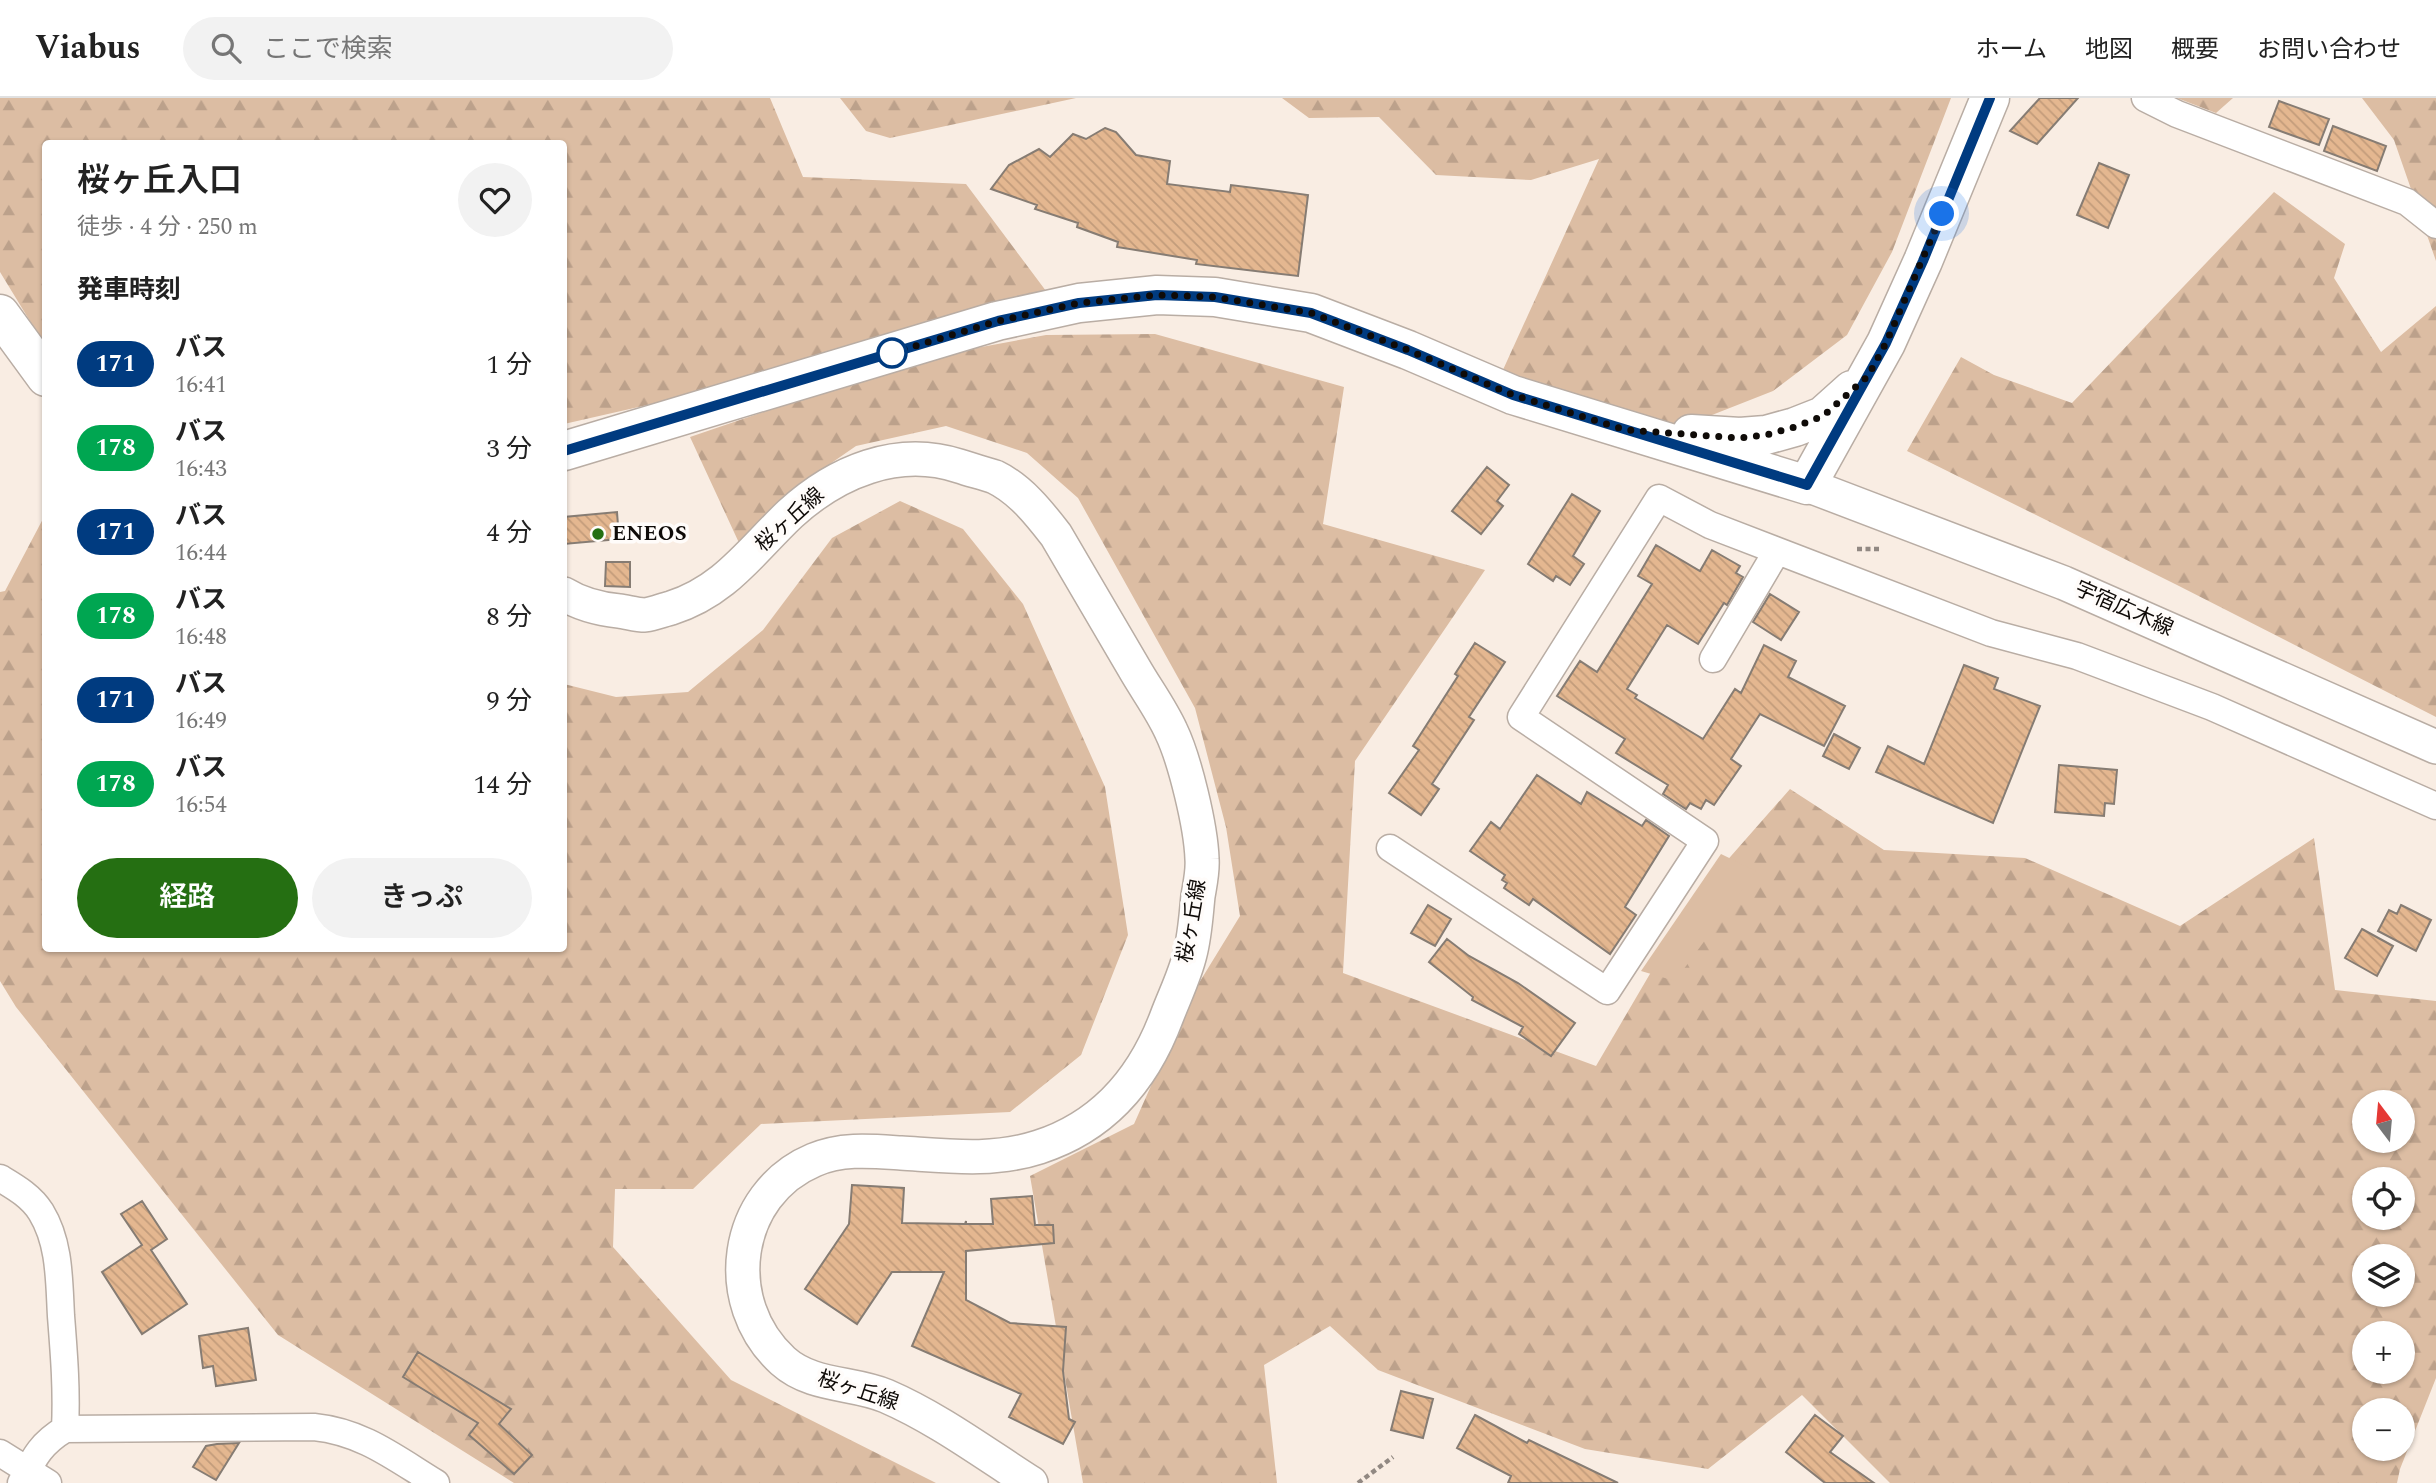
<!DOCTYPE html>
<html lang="ja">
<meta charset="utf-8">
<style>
body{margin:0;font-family:Spectral,"Noto Sans JP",serif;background:#f2f2f2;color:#222;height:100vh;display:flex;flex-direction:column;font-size:26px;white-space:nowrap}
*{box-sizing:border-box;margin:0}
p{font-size:23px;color:#767676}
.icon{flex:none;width:38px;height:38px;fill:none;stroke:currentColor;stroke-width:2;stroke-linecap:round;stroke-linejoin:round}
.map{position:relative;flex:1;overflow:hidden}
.sheet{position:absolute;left:42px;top:42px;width:525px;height:812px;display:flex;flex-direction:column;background:#fff;border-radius:7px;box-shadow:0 2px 5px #0004}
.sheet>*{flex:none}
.badge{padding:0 14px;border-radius:23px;font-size:24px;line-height:46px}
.needle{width:46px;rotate:344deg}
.controls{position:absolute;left:2352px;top:992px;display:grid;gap:14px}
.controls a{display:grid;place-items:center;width:63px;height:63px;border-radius:50%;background:#fff;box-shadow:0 2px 5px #0004;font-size:35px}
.you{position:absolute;width:35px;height:35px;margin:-18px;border:5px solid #fff;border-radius:50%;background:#1a73e8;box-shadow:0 0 0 10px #1a73e833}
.map>.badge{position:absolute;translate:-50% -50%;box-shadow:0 0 0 4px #fff}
h2{padding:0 35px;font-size:26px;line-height:63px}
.round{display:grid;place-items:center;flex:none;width:74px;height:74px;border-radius:37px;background:#f2f2f2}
.summary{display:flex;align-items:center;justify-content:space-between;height:119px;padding:0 35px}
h1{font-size:33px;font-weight:600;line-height:52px}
.primary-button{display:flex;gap:14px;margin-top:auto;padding:14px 35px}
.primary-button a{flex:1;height:80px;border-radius:42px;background:#256f12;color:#fff;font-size:28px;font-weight:600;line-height:80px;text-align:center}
.primary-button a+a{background:#f2f2f2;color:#222}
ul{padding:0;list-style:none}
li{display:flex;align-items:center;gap:21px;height:84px;padding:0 35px}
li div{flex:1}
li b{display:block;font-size:26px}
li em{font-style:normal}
li .badge{min-width:77px;font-weight:700;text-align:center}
header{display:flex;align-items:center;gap:42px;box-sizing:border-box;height:98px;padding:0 35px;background:#fff;border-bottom:2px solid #e0e0e0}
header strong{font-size:33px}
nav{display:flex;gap:38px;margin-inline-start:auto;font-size:24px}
.search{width:490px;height:63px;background:#f2f2f2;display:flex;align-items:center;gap:18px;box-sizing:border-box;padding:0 24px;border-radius:38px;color:#767676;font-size:26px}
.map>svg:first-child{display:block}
</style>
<header>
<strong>Viabus</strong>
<div class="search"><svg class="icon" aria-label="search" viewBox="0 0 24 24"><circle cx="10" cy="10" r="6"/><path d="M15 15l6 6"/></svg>ここで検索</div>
<nav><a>ホーム</a><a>地図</a><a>概要</a><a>お問い合わせ</a></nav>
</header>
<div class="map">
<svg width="2436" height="1385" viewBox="0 0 2436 1385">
<defs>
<pattern id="forest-firs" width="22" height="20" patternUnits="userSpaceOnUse" patternTransform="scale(1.75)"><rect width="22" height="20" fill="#dcbda3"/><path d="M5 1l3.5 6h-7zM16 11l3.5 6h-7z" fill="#bca18b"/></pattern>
<pattern id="building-back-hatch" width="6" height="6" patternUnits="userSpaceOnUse" patternTransform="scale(1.75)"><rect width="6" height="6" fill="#e4b790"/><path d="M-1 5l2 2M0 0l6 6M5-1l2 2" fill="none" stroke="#c29c7b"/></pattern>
</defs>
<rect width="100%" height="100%" fill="#f9ede3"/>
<path fill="url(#forest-firs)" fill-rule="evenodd" d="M0,0H770L803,79L966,86L1046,193L744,285L564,326V46H46L45,242L36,233L0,174Z
M840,0H1076L890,40L866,33Z
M1282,0H1951L1892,154L1847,237L1773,293L1684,328L1609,321L1502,274L1599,61L1531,82L1436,77L1379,19L1309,20Z
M2177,0H2233L2216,15Z
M2362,0H2436V163L2394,42Z
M2274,94L2345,146L2334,180L2381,254L2436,208V619L2177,487L1907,353L1961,259L1994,277L2072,305Z
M1155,236L1344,289L1323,426L1485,472L1355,663L1343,875L1596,968L1695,799L1790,691L1884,752L2025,760L2180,828L2314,740L2335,892L2436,903V1280L2400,1371L2397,1385H1890L1802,1297L1708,1371L1585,1351L1378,1272L1330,1228L1264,1267L1277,1385H1083L1030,1078L1134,1026L1191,898L1240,818L1226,729L1195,610L1078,400L1027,355L946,328L856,348L788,395L740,447L690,339L922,260L1046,237ZM2364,1004H2403V1043H2364ZM2364,1082H2403V1120H2364ZM2364,1158H2403V1197H2364ZM2364,1236H2403V1274H2364ZM2364,1312H2403V1351H2364Z
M900,403L963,431L1023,506L1105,689L1128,837L1081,957L1010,1014L761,1026L693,1091H615L613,1149L731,1282L936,1385H514L278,1237L16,909L0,883V494L5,493L45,417L46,850H564V586L616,599L688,594L763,532L832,440Z"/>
<path fill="#dcbda3" d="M1721,756L1756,773L1675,883L1641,873Z"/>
<path fill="url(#building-back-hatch)" stroke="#867c73" stroke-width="2" d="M2040,0H2078L2037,46L2010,33Z
M2279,3L2329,21L2319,47L2269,29Z
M2333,28L2386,48L2377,73L2324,53Z
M1105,30L1116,34L1136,57L1170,63L1167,86L1230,94L1231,87L1308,97L1298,178L1196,166L1197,162L1117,149L1118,144L1077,129L1078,125L1035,111L1037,107L991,91L1009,67L1039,51L1050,59L1073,36L1086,41Z
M2099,65L2129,77L2108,130L2077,117Z
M1487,369L1509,387L1497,403L1503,408L1481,436L1452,413Z
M1572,396L1600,413L1573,458L1584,466L1570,487L1556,478L1553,483L1528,466Z
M617,414L619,441L564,446V419Z
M1656,447L1700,473L1712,452L1740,468L1736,475L1743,479L1727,507L1724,505L1698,546L1667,527L1627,591L1637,597L1635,600L1703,641L1735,591L1741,595L1764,547L1796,563L1788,579L1845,608L1824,648L1760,616L1731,661L1741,668L1714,707L1706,702L1701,711L1690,705L1686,711L1663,696L1668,687L1616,655L1625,641L1557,598L1580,563L1597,574L1652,486L1638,478Z
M606,464H630V489L605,488Z
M1770,496L1799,514L1781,542L1753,524Z
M1475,545L1505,564L1469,619L1474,622L1432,686L1439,691L1421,717L1389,695L1419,652L1413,648L1458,578L1455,576Z
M1964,567L1998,580L1994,591L2040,608L1993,725L1876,674L1888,648L1924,666Z
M1834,636L1860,650L1849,671L1823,658Z
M2059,667L2117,672L2114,706L2105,705L2104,718L2055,714Z
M1537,677L1581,706L1587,694L1642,728L1646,722L1669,738L1625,809L1636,817L1610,856L1533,801L1529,807L1504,790L1507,785L1502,782L1505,777L1470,753L1491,724L1500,731Z
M1428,807L1451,821L1435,848L1411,835Z
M2401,807L2431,822L2416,853L2378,833L2389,812L2397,816Z
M2362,831L2393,848L2377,878L2345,860Z
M1447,841L1469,858L1518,885L1575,925L1551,958L1519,936L1523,929L1472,902L1473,899L1429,864Z
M852,1087L904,1090L902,1125L965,1126L966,1123V1126H993L991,1101L1032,1098L1035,1127H1053L1054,1145L966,1153V1202L1010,1225L1066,1229L1063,1273L1069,1321L1075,1324L1063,1346L1009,1319L1021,1296L912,1248L944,1174H892L857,1226L805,1191L849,1126Z
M142,1103L167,1141L151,1152L187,1206L142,1236L102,1174L142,1147L121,1116Z
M248,1230L256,1282L216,1288L213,1268L203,1270L199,1238Z
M418,1254L511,1311L499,1326L532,1357L514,1376L469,1337L478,1325L403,1279Z
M1401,1293L1433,1301L1423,1340L1391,1332Z
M1475,1317L1527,1345L1529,1342L1618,1385H1508L1511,1378L1457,1350Z
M1815,1317L1843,1338L1830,1354L1874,1385H1825L1786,1354Z
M239,1345L216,1382L193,1369L206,1348L217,1346Z"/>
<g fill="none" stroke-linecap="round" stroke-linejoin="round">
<defs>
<path id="minor" d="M2145,0L2177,16L2407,104L2436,127
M1713,561L1777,453
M1390,750L1607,893L1705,743L1521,619L1659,400L1710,427L1991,535L2077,558L2212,609L2436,708
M0,1080C15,1089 31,1098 41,1114C60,1145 59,1182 61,1218C64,1256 67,1293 65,1331C40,1346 34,1360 21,1385
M65,1331L314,1329C363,1334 395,1360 436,1385
M0,1355L48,1385"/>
<path id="tertiary" d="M1807,387L2064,485L2436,649
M564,496C580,506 600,511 619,513C627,514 637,517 645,517C653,516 663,512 671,510C725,493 751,453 790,416C836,374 897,348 959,368C971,372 983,375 995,379C1020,391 1039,415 1056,437C1082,481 1108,525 1134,570C1146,591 1161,611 1171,633C1185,662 1201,729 1202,761C1203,773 1200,786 1198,798C1196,817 1195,837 1190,856C1185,877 1175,897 1167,918C1144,980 1104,1028 1039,1049C993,1064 948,1058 901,1055C871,1053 842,1050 814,1062C733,1096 719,1205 783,1263C812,1289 853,1284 886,1298C937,1320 984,1355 1031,1385"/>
<path id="primary" d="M0,216L46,279
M1691,336L1740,339L1766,337L1795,329L1823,318L1852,292
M564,353L997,223L1079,205L1157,197L1215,199L1311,215L1408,252L1513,297L1807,387L1886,245L1923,163L1990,0"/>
</defs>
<use href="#minor" stroke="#b9ada4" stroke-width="29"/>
<use href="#tertiary" stroke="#b9ada4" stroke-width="36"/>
<use href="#primary" stroke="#b9ada4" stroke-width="41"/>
<path stroke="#918882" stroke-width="4.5" stroke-dasharray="5 3.5" stroke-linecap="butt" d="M1857,451H1880
M1358,1385L1393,1359"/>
<use href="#minor" stroke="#fff" stroke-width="26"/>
<use href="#tertiary" stroke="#fff" stroke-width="33"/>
<use href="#primary" stroke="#fff" stroke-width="38"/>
</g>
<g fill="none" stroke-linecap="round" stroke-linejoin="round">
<defs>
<path id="line" d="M564,353L998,223L1079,205L1157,197L1215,199L1311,215L1408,252L1513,297L1807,387L1886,245L1923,163L1990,0"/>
</defs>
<use href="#line" stroke="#fff" stroke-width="16"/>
<use href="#line" stroke="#003b80" stroke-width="10"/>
<path stroke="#0f0b08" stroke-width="7" stroke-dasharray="0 12.6" d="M892,255L998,223L1079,205L1157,197L1215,199L1311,215L1408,252L1513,297L1626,332L1740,340L1766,337L1795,329L1823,318L1868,278L1886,245L1942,116"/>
</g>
<circle fill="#fff" stroke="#003b80" stroke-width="3.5" cx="892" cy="255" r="14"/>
<circle fill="#256f12" stroke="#fffcfa" stroke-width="2.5" cx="598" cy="436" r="7"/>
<g text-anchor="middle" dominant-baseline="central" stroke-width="7" stroke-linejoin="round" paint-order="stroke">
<g font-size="21" fill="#0f0b08" stroke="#fffcfa">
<text transform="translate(790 422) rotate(-42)">桜ヶ丘線</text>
<text transform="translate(2124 511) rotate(24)">宇宿広木線</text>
<text transform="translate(1192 823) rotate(-80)">桜ヶ丘線</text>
<text transform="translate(858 1293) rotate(18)">桜ヶ丘線</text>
</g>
<g font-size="21" font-weight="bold" fill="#0f0b08" stroke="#fffcfa" text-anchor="start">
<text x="612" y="436">ENEOS</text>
</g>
</g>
</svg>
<div class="controls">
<a><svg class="needle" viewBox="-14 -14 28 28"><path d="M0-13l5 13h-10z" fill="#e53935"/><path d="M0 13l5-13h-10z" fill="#767676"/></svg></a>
<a><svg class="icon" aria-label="locate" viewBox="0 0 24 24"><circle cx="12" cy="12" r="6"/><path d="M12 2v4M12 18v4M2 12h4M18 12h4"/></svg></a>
<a><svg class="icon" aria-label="layers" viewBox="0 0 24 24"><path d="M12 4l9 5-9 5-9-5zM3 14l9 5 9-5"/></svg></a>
<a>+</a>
<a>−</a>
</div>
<div class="you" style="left:1942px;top:116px"></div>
<section class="sheet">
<div class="summary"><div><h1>桜ヶ丘入口</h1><p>徒歩 · 4 分 · 250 m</p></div><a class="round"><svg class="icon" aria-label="heart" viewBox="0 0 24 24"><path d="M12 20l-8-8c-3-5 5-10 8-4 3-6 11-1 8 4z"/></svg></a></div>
<h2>発車時刻</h2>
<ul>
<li><span class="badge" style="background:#003b80;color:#fff">171</span><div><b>バス</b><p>16:41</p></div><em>1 分</em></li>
<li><span class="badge" style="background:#00a651;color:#fff">178</span><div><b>バス</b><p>16:43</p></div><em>3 分</em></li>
<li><span class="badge" style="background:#003b80;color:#fff">171</span><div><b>バス</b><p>16:44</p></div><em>4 分</em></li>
<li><span class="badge" style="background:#00a651;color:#fff">178</span><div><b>バス</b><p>16:48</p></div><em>8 分</em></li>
<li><span class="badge" style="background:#003b80;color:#fff">171</span><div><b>バス</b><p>16:49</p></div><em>9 分</em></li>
<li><span class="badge" style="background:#00a651;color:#fff">178</span><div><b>バス</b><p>16:54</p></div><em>14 分</em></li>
</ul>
<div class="primary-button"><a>経路</a><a>きっぷ</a></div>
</section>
</div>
